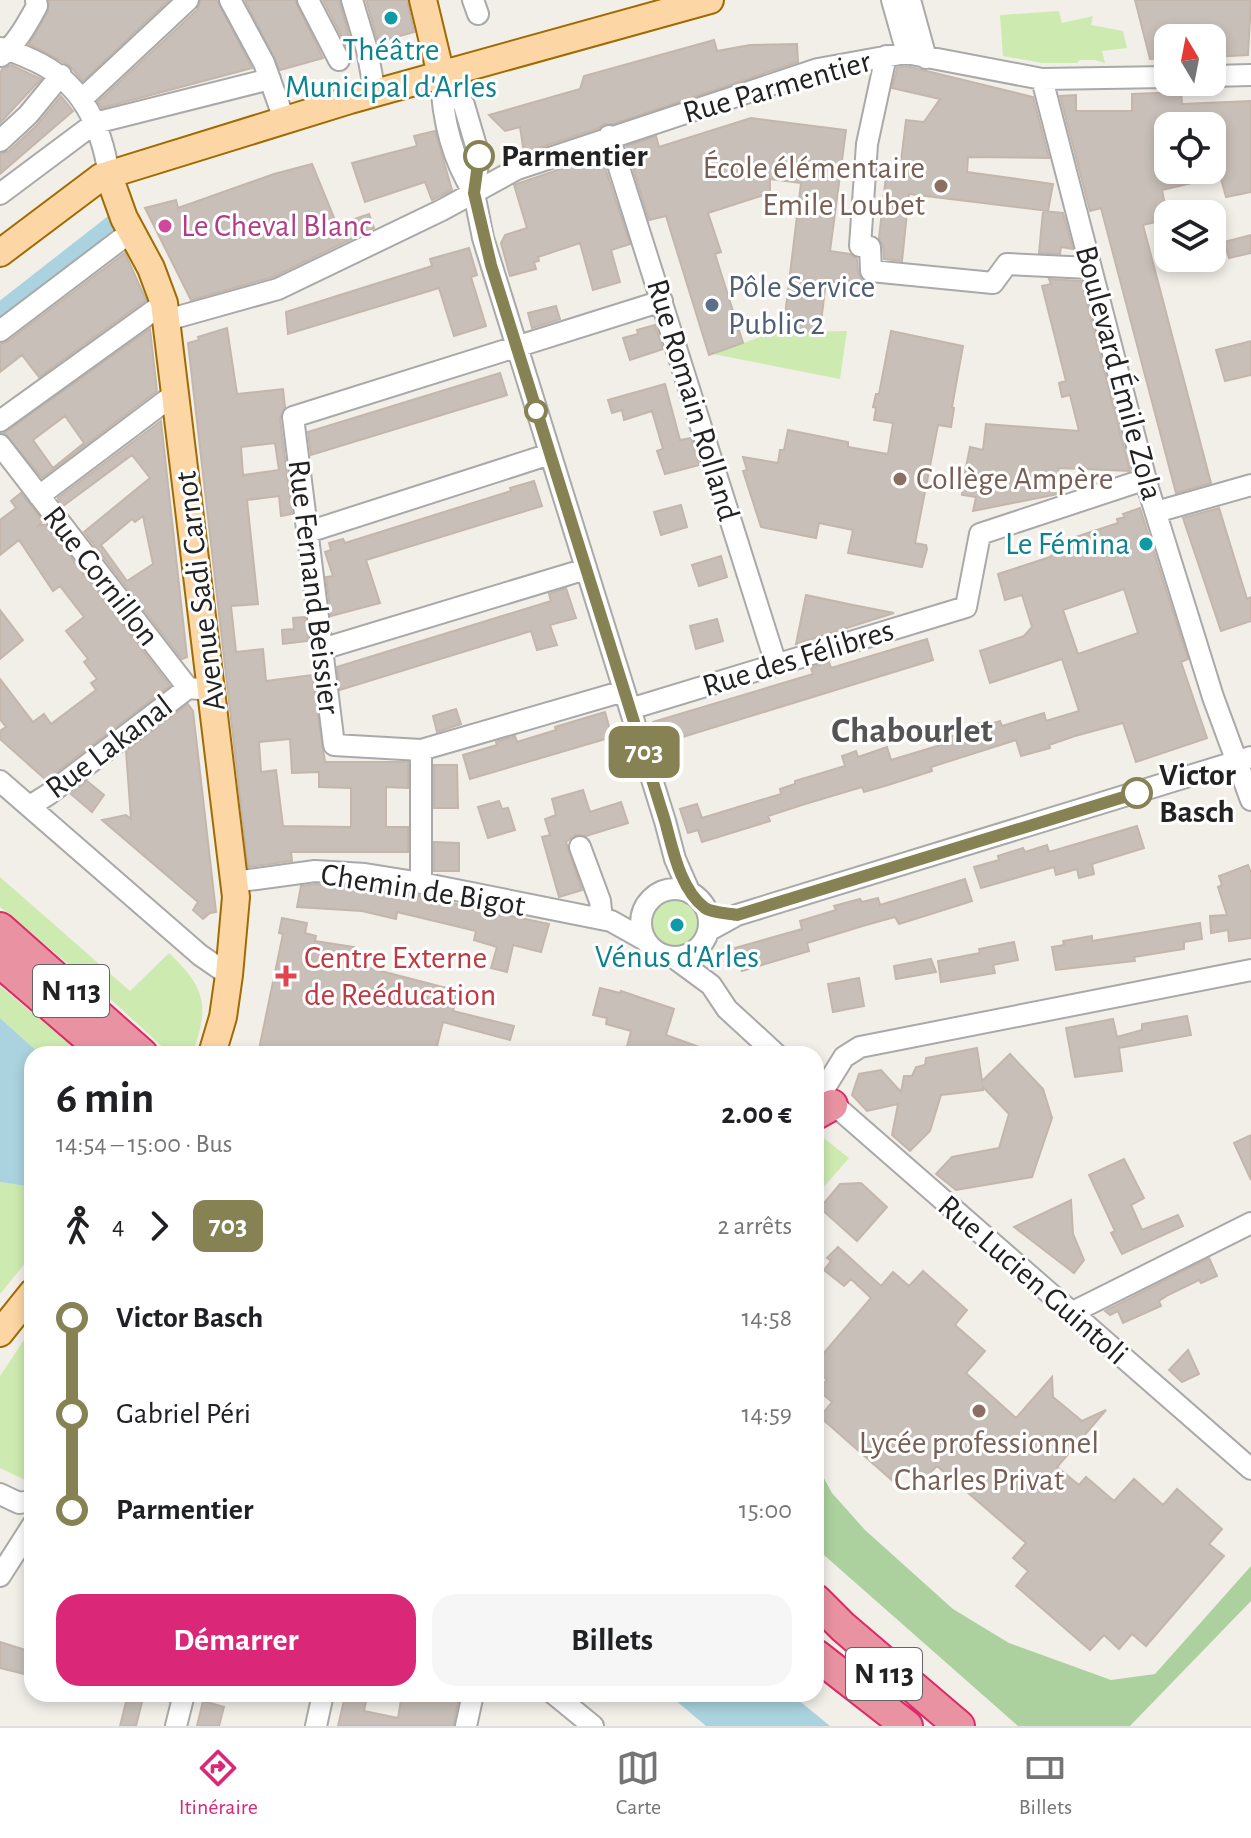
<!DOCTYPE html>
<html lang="fr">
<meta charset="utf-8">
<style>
body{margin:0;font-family:"Alegreya Sans",sans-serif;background:#f6f6f6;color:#202124;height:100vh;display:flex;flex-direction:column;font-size:30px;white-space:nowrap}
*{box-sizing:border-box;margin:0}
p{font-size:26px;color:#757577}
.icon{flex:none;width:44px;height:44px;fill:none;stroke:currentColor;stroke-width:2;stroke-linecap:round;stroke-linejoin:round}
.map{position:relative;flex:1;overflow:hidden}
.panel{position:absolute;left:24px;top:1046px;width:800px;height:656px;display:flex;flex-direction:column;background:#fff;border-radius:24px;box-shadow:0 4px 12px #0003}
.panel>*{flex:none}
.badge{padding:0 16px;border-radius:12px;font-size:28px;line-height:52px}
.needle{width:52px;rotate:350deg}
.controls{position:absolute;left:1154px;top:24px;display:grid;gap:16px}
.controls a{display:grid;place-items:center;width:72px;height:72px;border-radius:16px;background:#fff;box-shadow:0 4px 12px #0003;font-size:40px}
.map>.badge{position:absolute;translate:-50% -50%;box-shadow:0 0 0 4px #fff}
.legs{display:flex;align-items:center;gap:12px;height:88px;padding:0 32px;font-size:26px}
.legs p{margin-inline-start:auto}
.head{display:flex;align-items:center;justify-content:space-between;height:136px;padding:0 32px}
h1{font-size:44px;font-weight:600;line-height:60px}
.button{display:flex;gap:16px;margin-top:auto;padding:16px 32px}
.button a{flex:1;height:92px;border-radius:24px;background:#db2777;color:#fff;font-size:32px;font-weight:600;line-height:92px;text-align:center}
.button a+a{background:#f6f6f6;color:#202124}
ul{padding:0 32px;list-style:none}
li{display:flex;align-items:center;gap:28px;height:96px;font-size:30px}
li i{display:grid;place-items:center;width:12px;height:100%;margin:0 10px;background:currentColor}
li i::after{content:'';width:20px;height:20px;margin:-10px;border:6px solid;border-radius:50%;background:#fff}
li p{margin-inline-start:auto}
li:first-child i{background:linear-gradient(#0000 50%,currentColor 0)}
li:last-child i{background:linear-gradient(currentColor 50%,#0000 0)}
.tab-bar{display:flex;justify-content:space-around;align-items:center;height:112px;border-top:2px solid #e0e0e0;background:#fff;font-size:22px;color:#757577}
.tab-bar a{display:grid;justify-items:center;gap:4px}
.tab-bar .current{color:#db2777}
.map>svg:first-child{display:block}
</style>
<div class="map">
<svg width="1251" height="1726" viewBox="0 0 1251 1726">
<rect width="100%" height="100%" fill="#f2efe9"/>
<path fill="#cdebb0" d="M1059,11L1062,23L1093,16L1091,25L1123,31L1127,48L1102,51L1105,63L1095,60H1080L1077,63H1042L1003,56L1000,15Z
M847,331L840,379L713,354L774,332Z
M0,877L130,991L169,953C206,988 210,1007 192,1054H170L117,1005L0,907Z
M648 923a27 27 0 1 1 54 0a27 27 0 1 1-54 0Z
M0,986L82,1054H40L0,1018Z
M816,1132L849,1158L816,1196Z
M0,1182L32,1187V1255L0,1294Z
M32,1328V1478L25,1480L0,1468V1376Z"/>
<path fill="#add19e" d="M816,1464L832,1493L865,1530L953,1609L1009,1643L1111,1680L1155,1674L1251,1566V1601L1130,1726H1018L816,1548Z"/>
<path fill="#aad3df" d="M0,1018L40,1054H32V1187L0,1182Z
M668,1694H791L830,1726H706Z"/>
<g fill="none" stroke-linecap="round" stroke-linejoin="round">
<path stroke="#aad3df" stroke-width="18" d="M0,312L115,222"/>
</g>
<path fill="#c7bfb8" stroke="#c4b6ab" stroke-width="2" fill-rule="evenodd" d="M49,0H169L83,81L69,65L29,44L48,12Z
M201,0H217L252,68L102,108L98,102L197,10Z
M245,0H295L323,58L280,70Z
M323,0H339L353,50L349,51Z
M366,0H407L414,32L378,42Z
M1135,0H1251L1248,55L1212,57V38H1168V58L1150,59Z
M714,40L717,51L750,45L797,44L798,62L613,124H604L599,128L524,153L520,127L505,131L489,115L580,89L584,76Z
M11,65L41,79L0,123V74L2,69Z
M906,66L1033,97L1049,158L968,157L967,172L1053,184L1048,211L909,194L902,261L884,259L883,246L879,238L887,167L900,169L906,120L924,122L940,99L892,88L897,68Z
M1181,92L1182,104L1251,101V192L1226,197L1221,179H1212V126H1168V170H1192V183L1162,190L1168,219L1143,225L1211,483L1176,493L1101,208L1090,211L1060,96L1076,95V111H1132V94Z
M61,96L73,111L0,174V154L9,151L37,125Z
M751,118L846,130L830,251L850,254L857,259L858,272L864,285L826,281L820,331L783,332L801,183L770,179V193L708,213L721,252L715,254L743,343L709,355L666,216L649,220L626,146L656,136L659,147Z
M435,131L452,190L432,200L425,182L365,202L352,163L417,146L414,136Z
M601,155L630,244L611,250L620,282L593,290L580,243L538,257L539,261L534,262L536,269L510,276L501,243L505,235L527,228L514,185Z
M312,164L337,225L369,214L374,228L273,277L191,300L145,208L176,200L178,208L274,174Z
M1043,211L1063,213L1073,249L1061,247L1060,254L1039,253Z
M1251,235V253L1229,258L1224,242Z
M469,248L477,275L471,277L486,326L454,336L439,288L288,334L286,312L432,266L430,259Z
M125,253L146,300L39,377L22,355L0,372V344L8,341Z
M1049,279L1081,281L1130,471L1058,468L1063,493L973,511L976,497L962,495L965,472L970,447L983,450L986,424L1079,431L1070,395L1062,397L1059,383L1066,381L1042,286L1051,284Z
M556,306L560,319L532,328L528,313Z
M655,325L663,349L630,360L623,338L638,334L637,330Z
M227,328L237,394L283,389L285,407L280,419L292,514L281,516L279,496L247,500L258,604L231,606L236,652L263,649L266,681L312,675L325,762H408V788L386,787V827H408V852H291L292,861L248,867L188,343L199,340L198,337ZM275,443L279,470L243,475L241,447ZM290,739L292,773L319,772V787L351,788V827L283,826L276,770L261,772L259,742Z
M150,329L157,391L42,478L4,433ZM65,416L84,443L53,468L33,440Z
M891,331L963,346L952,407L954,408L951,427L938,425L915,543L926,545L927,549L922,567L848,553L853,530L819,523L816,538L761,527L743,471L747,470L743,457L778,463L780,450H784L788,430L848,442V447L888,454L893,423L874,420L876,408L873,407L876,394H879Z
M1251,341V375L1225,381L1216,350Z
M500,373L507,395L311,455L308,432Z
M665,384L680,440L691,438L699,465L665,474L657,451L663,449L652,411L624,420L622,410L612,413L608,400Z
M161,421L187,657L182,659L84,532L150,478L132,455L63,506L58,498ZM143,516L153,564L127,581L101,545L132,519L135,522Z
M534,481L542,506L366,560L380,603L331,616L326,577L333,576L325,552L331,550L329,543L343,539L345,543L511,491L510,488Z
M21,493L43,521L37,527L45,524L170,686L46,780L0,739V731L6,727L0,719V679L33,722L44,714L51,724L96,690L91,683L97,679L84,662L88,659L66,631L84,617L73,603L60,586L53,591L19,540L0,555V520L16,508L11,501Z
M681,505L687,527L661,535L654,512Z
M1140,508L1188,659L1181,662L1207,738L1136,762L1123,723L1075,736L1049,745L1050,748L1021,756L1016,740L931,767L932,771L888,785L864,792L862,787L805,804L768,816L770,821L702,842L698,830L688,833L680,809L697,804L702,818L781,794L780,789L795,784V781L845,766L842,756L856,751L858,757L887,747L891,760L944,744L943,739L959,734L958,730L983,722L984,726L1000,721L1002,726L1044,713L1046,721L1079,711L1062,659L990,683L980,651L1024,636L1032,627L1022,595L1005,600L998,574L1050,557L1054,553L1051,545L1118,523L1117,519L1125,517L1123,514ZM1124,589L1138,633L1078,654L1063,610Z
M1219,508L1247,599L1251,597V621L1221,631L1183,518Z
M721,556L727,577L699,586L692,565Z
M566,588L576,618L550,625L557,645L537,650L531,631L340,690L337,667L551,601L549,594Z
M806,595L853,605L894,613L796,644Z
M0,610L23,640L0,659Z
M305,617L308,641L283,644L282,630L294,629L293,618Z
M717,619L723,641L696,649L690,626Z
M927,639L933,660L660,744L653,722L813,674L811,668L829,662L831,668Z
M188,704L193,711L216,912L210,913L203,919L193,910L198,902L102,820L126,815L131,819L126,751Z
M456,709L461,724L437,732L433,716Z
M605,712L612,737L470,779L463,755L497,745L496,742L515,736L517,742L556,730L555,727Z
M434,765H457L458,808H434Z
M87,781L104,795L92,812L71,794Z
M583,790L590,812L621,802L628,823L586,836L576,835L566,842L582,890L559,897L542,837L550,835L545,819L556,815L552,799Z
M499,801L502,809L508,808L515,830L488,838L478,807Z
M1137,826L1144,848L1092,864L1094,874L1079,878L1077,869L1056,875L1054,867L981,888L974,867L999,860L998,856L1023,848L1025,852L1047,845L1049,852Z
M434,842L459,843V871H434Z
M1248,865L1251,873V938L1229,941L1228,930L1211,933L1210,916L1227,915L1218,887L1222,885L1219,876Z
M965,879L972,901L899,924L895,917L866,925L807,943L809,951L742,971L735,948L802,929L800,921L836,910L834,906L860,899L862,902L878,898L880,905Z
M316,884L364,887L419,896L549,924L541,952L513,945L507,972L491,968L497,947L474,940L476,931L397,912L396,919L362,911L297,907L301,886Z
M282,918L307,923L305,933L316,936L315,941L354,947L350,963L458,991L453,1011L514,1026L510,1040L443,1022L435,1054H258L283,934L279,933Z
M1200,923L1202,939L1184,942V949L1134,957L1135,961L1056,970L1052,947L1064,945L1063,941L1092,936V941Z
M1014,942L1018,960L993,965L995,973L941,982L938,961L980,953L979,949Z
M931,959L936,972L896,979L894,966Z
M859,978L864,1006L833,1012L828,984Z
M600,988L620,993L621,991L674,1009L666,1035L713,1052V1054H625L631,1031L606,1024L607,1018L593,1015Z
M1187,1016L1191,1035L1119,1048L1122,1071L1075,1077L1066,1028L1113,1019L1117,1037L1142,1030V1024Z
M977,1048L982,1081L1010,1054L1043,1089L1052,1118L1032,1177L956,1190L936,1174L952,1157L999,1148L1009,1114L983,1087V1090L941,1095L930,1131L910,1151L892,1135L898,1104L867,1111L852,1095L859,1074L881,1070L901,1092L904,1076H912L916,1067L925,1065L926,1058Z
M1251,1135V1180L1234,1143Z
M1124,1159L1144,1198L1131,1205L1142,1230L1178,1215L1183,1226L1122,1254L1111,1233L1115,1231L1089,1175Z
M861,1183L887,1207L857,1241L820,1208L840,1184Z
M1071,1200L1073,1234L1084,1260L1074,1273L1014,1227Z
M838,1247L881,1286L893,1272L909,1286L923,1271L967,1310L955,1325L985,1351L966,1373L1016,1418L1052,1377L1053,1397L1082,1421L1106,1410L1057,1467L1079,1485L1086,1477L1114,1501L1134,1479L1163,1505L1177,1489L1222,1529L1209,1544L1224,1556L1146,1646L1132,1634L1119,1649L1104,1635L1090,1650L1016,1586L1028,1571L1013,1558L1026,1543L937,1466L923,1480L908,1467L894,1482L820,1417L832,1402L818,1390L827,1380L816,1369V1362L871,1298L851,1279L844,1286L824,1270L831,1261L827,1258Z
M1209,1258L1217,1276L1201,1283L1199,1280L1168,1295L1159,1301L1161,1306L1123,1323L1118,1311L1110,1315L1105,1311Z
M1188,1350L1199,1374L1182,1382L1169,1370Z
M0,1642L32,1652V1676L0,1668Z
M128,1694H144L136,1726H120Z
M402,1694H460L453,1726H338L345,1696L366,1701L364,1711L398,1718Z
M203,1701L224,1707L219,1726H197Z"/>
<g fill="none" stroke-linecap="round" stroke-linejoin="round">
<defs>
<path id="minor" d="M230,0L264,63L284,119
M308,0L339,60
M352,0L367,50L375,93
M473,0L478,14
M892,0L907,53
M910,0L926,58
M0,48C13,50 23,56 35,61C82,83 102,126 109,176
M1,56C17,43 27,24 37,6L36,0
M886,56L867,144L860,246L870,247L871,271L993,283L1007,264L1090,268
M441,75L464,105L479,156L474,193L483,238L665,821L675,859L690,893
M441,75C442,118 451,157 474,193
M1212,76L1251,75
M1042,79L1148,488L1213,697L1251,800
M82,99L188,0
M609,136L776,664
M0,141L28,115L61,75
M0,194L95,123L270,79
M167,320L278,289L442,210L517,169L818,69L906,53L1042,79L1168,77
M0,331L120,240L132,234
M0,421L164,303
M0,445L188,688L212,690
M39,496L176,393
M1156,512L1251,485
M308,532L550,454
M322,649L586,569
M624,691L421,750L334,745L293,417L662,301
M630,709L966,607L980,534L1146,479
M421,750V883
M0,781L200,955L229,975
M30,806L49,794L188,688
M580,847L600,901L602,919
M234,882L315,871L365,874L421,883L611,921L645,940
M641 923a34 34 0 1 1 68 0a34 34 0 1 1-68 0Z
M708,931L737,915L1251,757
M673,957L711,985L727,1009L776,1054
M816,1089L1251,1469
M821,1094L844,1057L860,1047L1251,970
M1071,1313L1251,1223
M0,1494L19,1503L32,1501
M0,1576L32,1526
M554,1694L593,1726
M176,1726L184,1694
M316,1726L323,1694
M466,1726L473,1694"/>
<path id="major" d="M423,0L441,75
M109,176L124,218L151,268L164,303L236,897L229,975L223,1017L212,1054
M0,253L101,177L350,100L710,0
M0,1333L32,1293"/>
<path id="highway" d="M0,928L142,1054
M0,962L107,1054
M816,1114L832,1105
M816,1600L843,1627L959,1726
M816,1655L907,1726"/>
</defs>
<use href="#minor" stroke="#a9a9a9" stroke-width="24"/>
<use href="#major" stroke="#a06b00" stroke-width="30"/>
<use href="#highway" stroke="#dc2a67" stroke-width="34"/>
<use href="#minor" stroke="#fff" stroke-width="20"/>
<use href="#major" stroke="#fcd6a4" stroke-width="26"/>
<use href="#highway" stroke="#e892a2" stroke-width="30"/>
</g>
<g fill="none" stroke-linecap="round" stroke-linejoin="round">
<defs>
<path id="line-1" d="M479,156L474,193L491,265L665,821C673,850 680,889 705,908C712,913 728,913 737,915L1137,793"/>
</defs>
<use href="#line-1" stroke="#fff" stroke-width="18"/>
<use href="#line-1" stroke="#868254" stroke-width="12"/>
</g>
<g fill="#0f9aa8" stroke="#fff" stroke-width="3">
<circle cx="391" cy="18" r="8"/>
<circle cx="1146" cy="544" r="8"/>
<circle cx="677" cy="925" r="8"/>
</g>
<g fill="#fff" stroke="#868254" stroke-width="4">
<circle cx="479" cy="156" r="14"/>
<circle cx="536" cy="411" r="10"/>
<circle cx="1137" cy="793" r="14"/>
</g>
<g fill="#8d6e63" stroke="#fff" stroke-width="3">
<circle cx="941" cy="186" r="8"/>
<circle cx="900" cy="479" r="8"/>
<circle cx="979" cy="1411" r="8"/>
</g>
<circle fill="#d1479c" stroke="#fff" stroke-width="3" cx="165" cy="226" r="8"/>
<circle fill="#5c6f8a" stroke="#fff" stroke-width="3" cx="712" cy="305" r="8"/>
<path fill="#e0444e" stroke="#fff" stroke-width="3" d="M282 964h8v8h8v8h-8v8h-8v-8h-8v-8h8z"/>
<g text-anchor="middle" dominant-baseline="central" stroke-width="6" stroke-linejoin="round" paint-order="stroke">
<g fill="#fff" stroke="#646464" stroke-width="2">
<rect x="33" y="965" width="76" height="52" rx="6"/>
<rect x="846" y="1648" width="76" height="52" rx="6"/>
</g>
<g font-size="30" font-weight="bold" fill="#222">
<text x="71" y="991">N 113</text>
<text x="884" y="1674">N 113</text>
</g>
<g font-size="32" fill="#0d838f" stroke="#fff">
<text x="391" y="50">Théâtre<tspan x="391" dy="37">Municipal d'Arles</tspan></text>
<text x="1130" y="544" text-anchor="end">Le Fémina</text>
<text x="677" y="957">Vénus d'Arles</text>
</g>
<g font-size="32" fill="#222" stroke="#fff">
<text transform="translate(777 87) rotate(-16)">Rue Parmentier</text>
<text transform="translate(1119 373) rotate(75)">Boulevard Émile Zola</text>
<text transform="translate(693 400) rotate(73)">Rue Romain Rolland</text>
<text transform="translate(101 576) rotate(52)">Rue Cornillon</text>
<text transform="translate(314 587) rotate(83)">Rue Fernand Beissier</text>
<text transform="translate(200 591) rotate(-97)">Avenue Sadi Carnot</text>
<text transform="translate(798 658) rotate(-17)">Rue des Félibres</text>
<text transform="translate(109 747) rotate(-37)">Rue Lakanal</text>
<text transform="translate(423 890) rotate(9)">Chemin de Bigot</text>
<text transform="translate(1033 1280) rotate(41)">Rue Lucien Guintoli</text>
</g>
<g font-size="32" font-weight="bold" fill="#222" stroke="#fff" text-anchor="start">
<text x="501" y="156">Parmentier</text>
<text x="1159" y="775">Victor<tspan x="1159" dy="37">Basch</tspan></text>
</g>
<g font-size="32" fill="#785e54" stroke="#fff" text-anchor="end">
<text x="925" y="168">École élémentaire<tspan x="925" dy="37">Emile Loubet</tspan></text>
<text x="916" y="479" text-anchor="start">Collège Ampère</text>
<text x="979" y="1443" text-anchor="middle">Lycée professionnel<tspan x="979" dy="37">Charles Privat</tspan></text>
</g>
<g font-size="32" fill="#b23c85" stroke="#fff" text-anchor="start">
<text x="181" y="226">Le Cheval Blanc</text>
</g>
<g font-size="32" fill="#4e5e75" stroke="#fff" text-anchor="start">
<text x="728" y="287">Pôle Service<tspan x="728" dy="37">Public 2</tspan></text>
</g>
<g font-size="32" fill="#be3a42" stroke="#fff" text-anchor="start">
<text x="304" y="958">Centre Externe<tspan x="304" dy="37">de Reéducation</tspan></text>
</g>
<g font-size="36" font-weight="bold" fill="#555" stroke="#fff">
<text x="912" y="731">Chabourlet</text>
</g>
</g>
</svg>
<div class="controls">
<a><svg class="needle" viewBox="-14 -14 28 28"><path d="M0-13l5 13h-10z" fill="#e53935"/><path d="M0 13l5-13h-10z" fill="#757577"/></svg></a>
<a><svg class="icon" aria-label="locate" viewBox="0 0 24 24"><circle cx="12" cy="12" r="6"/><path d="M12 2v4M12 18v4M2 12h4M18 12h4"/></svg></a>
<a><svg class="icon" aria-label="layers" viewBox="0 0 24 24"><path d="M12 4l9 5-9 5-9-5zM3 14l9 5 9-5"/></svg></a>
</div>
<b class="badge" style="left:644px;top:752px;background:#868254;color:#fff">703</b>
<section class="panel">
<div class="head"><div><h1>6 min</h1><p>14:54 – 15:00 · Bus</p></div><b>2.00 €</b></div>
<div class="legs"><svg class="icon" aria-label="walk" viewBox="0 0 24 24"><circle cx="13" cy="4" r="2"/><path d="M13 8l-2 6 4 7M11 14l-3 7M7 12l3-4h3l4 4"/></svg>4<svg class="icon" aria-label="forward" viewBox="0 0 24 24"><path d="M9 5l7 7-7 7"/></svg><b class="badge" style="background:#868254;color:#fff">703</b><p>2 arrêts</p></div>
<ul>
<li><i style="color:#868254"></i><b>Victor Basch</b><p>14:58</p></li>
<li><i style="color:#868254"></i><span>Gabriel Péri</span><p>14:59</p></li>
<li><i style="color:#868254"></i><b>Parmentier</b><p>15:00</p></li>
</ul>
<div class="button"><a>Démarrer</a><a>Billets</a></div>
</section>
</div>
<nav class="tab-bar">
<a class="current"><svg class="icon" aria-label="directions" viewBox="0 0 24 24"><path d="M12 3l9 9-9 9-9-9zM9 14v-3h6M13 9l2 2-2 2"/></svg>Itinéraire</a>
<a><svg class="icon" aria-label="map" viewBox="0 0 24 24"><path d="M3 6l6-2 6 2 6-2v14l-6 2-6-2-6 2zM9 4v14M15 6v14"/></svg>Carte</a>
<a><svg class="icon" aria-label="tickets" viewBox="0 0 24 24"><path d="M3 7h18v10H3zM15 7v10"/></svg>Billets</a>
</nav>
